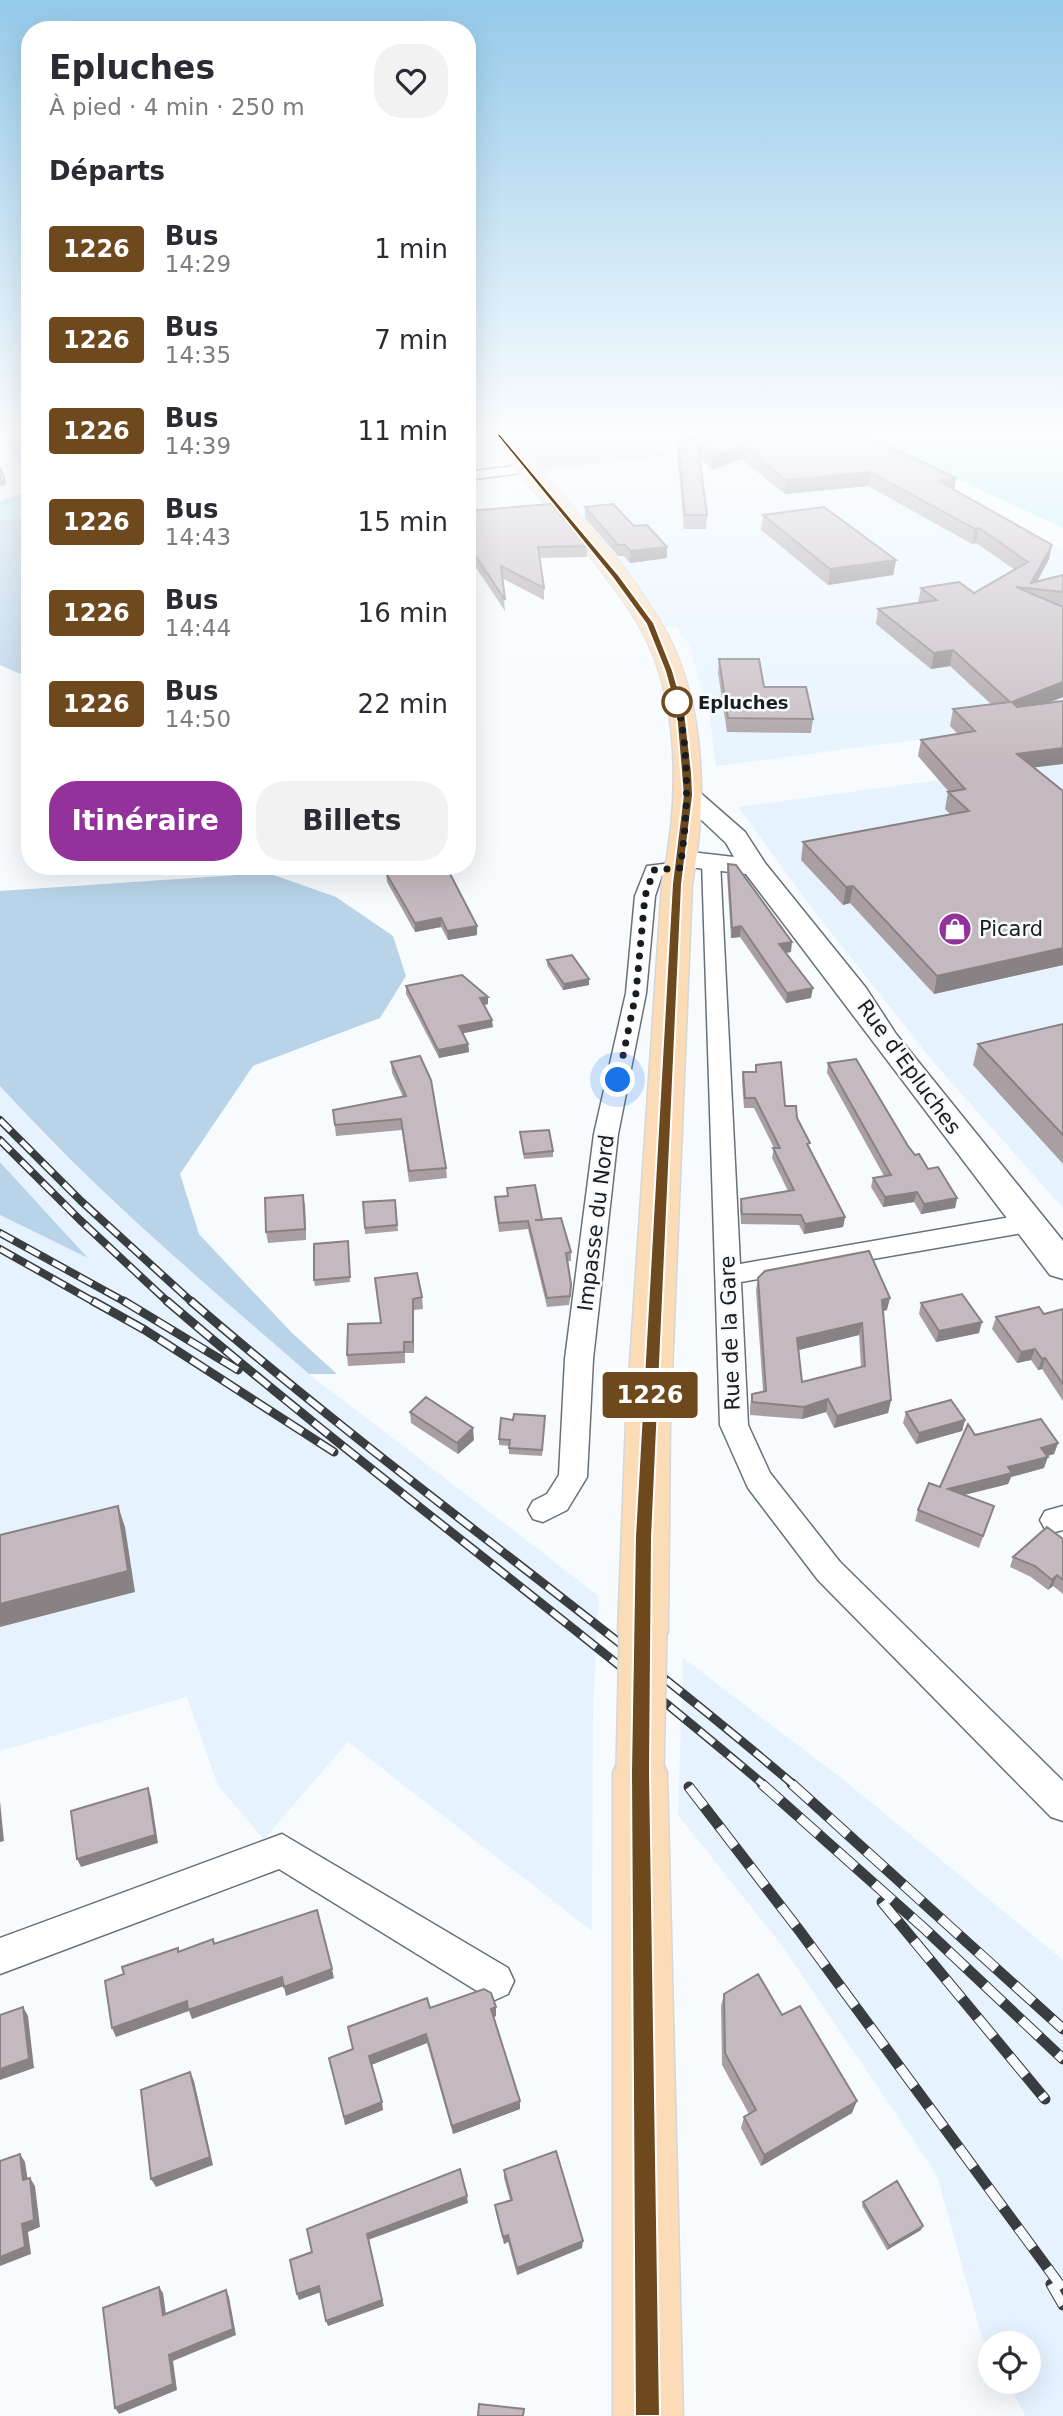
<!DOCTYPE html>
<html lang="fr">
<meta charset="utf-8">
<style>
body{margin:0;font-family:"DejaVu Sans",sans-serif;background:#f2f2f3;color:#2b2b33;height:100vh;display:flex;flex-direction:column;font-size:26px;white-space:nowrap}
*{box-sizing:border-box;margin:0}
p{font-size:23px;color:#7c7c81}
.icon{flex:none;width:38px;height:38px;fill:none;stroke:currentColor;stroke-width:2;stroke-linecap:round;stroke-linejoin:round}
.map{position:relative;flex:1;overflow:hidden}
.sheet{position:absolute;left:21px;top:21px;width:455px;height:854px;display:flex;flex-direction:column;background:#fff;border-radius:28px;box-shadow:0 7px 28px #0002}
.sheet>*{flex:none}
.badge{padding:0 14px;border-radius:5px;font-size:24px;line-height:46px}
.tools{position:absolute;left:978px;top:2331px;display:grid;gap:14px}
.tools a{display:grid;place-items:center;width:63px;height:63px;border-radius:50%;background:#fff;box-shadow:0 7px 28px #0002;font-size:35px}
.you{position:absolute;width:35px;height:35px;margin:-18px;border:5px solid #fff;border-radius:50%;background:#1a73e8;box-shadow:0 0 0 10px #1a73e833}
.map>.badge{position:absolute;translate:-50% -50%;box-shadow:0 0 0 4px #fff}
h2{padding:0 28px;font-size:26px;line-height:63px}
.round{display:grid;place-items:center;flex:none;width:74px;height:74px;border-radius:28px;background:#f2f2f3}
.overview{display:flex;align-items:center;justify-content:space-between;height:119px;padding:0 28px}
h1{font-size:33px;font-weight:600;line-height:52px}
.cta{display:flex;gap:14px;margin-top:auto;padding:14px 28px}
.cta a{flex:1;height:80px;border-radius:28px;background:#93329a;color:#fff;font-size:28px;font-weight:600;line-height:80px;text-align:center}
.cta a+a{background:#f2f2f3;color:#2b2b33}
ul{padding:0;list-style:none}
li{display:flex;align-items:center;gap:21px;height:91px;padding:0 28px}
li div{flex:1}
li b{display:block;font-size:26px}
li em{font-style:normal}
li .badge{min-width:77px;font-weight:700;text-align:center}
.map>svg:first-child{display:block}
</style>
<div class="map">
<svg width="1063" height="2416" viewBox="0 0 1063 2416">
<rect width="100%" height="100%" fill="#f7fbfe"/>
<path fill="#e6f3fe" d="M837,435L1063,551V1208L935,1064L814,911L738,807L1059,764L1009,728L716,766L710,718L689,643L679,633L678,627H666L649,598L541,470L665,456L654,446L651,436Z
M0,1086L47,1138L309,1374L599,1596L593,1711L592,1931L348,1742L264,1839L218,1786L187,1697L0,1751V1215L87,1256L0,1162Z
M683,1658L839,1776L1063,1960V2416H1025L1007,2382H1029V2343H990V2351L981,2334L937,2175L783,1947L678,1815Z"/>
<path fill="#b9d4e9" d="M9,435H30V482L5,442Z
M508,435H663L651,436L654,446L666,456L541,470Z
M30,491V678L0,665V501Z
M268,873L336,897L393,936L406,976L380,1018L253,1066L180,1174L199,1234L291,1332L337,1374H309C203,1282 95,1191 0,1086V891Z
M0,1162L88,1258L0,1215Z"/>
<path fill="#baebed" d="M862,435H1060L1063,436V528Z"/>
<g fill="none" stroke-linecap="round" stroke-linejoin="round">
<path fill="#baebed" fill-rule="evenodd" d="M467,435H519L515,440L467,447Z
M30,501V517L0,521V505Z"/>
<defs>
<path id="street" d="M525,465L531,469L529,472L467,480V472Z
M711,855L720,861L740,1264L1028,1214L1037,1217L1040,1223L1037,1229L1028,1232L741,1282L748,1425L770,1473L840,1562L1063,1781V1821L1051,1817L818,1580L748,1488L720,1425L702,861Z
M680,862L689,868L687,872L662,875L655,896L646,993L618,1134L593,1359L587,1477L567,1510L543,1522L533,1519L528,1510L533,1501L547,1494L559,1475L565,1359L594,1134L626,993L635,896L647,866Z
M1063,1506V1530L1055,1532L1045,1529L1040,1520L1045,1511Z
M282,1834L508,1968L514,1981L508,1994L495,2000L482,1994L279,1869L0,1974V1938Z"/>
<path id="secondary" d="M688,787L697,790L745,832L765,863L866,988L896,1034L1063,1241V1279L1050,1275L746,874L673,865L669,859L673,853L682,851L734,857L726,843L675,795L679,790Z"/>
<path id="primary" d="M489,435H508C562,498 640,573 674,648C706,720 706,809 692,884L670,1422L668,1632L661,1647L643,1654L625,1647L618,1632L626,1422L662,884C678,809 681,719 650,647C631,605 600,569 571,533C544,501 512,470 489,435Z
M640,1747L659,1754L667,1772L683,2416H613V1772L621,1754Z"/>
</defs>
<use href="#street" stroke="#687178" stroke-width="3"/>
<use href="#secondary" stroke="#687178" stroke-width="3"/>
<use href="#primary" stroke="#d6d6d7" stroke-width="3"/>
<use href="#street" fill="#fff" fill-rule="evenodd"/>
<use href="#secondary" fill="#fff" fill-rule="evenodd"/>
<use href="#primary" fill="#fbdcb7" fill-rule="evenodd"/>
<defs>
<path id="rail-far2" d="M0,1120L81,1201L193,1303
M0,1140L80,1220L169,1303
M0,1233L127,1303
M0,1249L96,1303"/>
<path id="rail-far1" d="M93,1301L145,1330L334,1452
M124,1301L238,1370
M167,1301C362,1468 569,1619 764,1785
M191,1301C386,1470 598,1618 794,1785"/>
<path id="rail" d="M762,1784L926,1930L1063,2059
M792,1784L1063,2029
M689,1787L799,1930L1063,2289
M882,1902L1045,2099
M1051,2284L1063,2305"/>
</defs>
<use href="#rail-far2" stroke="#3a3d40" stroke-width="8"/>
<use href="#rail-far1" stroke="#3a3d40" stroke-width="9"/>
<use href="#rail" stroke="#3a3d40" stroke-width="11"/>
<use href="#rail-far2" stroke="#f7fbfe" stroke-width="5" stroke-dasharray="15" stroke-linecap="butt"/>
<use href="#rail-far1" stroke="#f7fbfe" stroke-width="6" stroke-dasharray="19" stroke-linecap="butt"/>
<use href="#rail" stroke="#f7fbfe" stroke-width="9" stroke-dasharray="25" stroke-linecap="butt"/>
<defs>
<path id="primary-bridge" d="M640,1772L643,1632"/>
</defs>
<use href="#primary-bridge" stroke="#d6d6d7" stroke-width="50" stroke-linecap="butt"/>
<use href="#primary-bridge" stroke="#fbdcb7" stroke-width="47"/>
</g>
<path fill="#a99fa3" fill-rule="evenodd" d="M679,435H865L956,478L954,490L1052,545L1049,559L1037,582L1063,575V697L1048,703L1034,768L1063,791V965L934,994L850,903L843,905L801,860L803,842L950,814L945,809L948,792H949L918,756L921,740L958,734L950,726L953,709L991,704L950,666L931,669L876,624L878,609L918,603L921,588L974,593L1015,570L976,543L972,544L868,486L785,494L741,459L712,470L699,456L707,515L706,529H684L677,454L678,441L684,440Z
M585,507L634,526L667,558L630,563L624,556H618L585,518Z
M467,511L587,546V557L539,558L544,588V600L502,578L505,611L467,554Z
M763,515L896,560L893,575L828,585L761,530Z
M719,659L813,719L811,733L727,732L718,673Z
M728,864L791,952L786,953L811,998L786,1003L740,937L731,938L727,874Z
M386,873L477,926V935L448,940L441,927L415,932L387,882Z
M547,960L589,985L563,990L547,965Z
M406,986L488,1004L484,1005L493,1027L463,1033L468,1044L469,1052L439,1058L406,994Z
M1063,1024V1164L973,1065L978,1044Z
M391,1062L446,1168L447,1178L409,1182L402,1130L336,1136L333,1110L403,1097L392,1073Z
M828,1063L908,1146L915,1155L957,1198L955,1208L921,1214L914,1202L883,1207L871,1187L873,1178L884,1176L827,1073Z
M756,1065L785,1106L797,1118L810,1148L845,1217L843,1227L804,1234L799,1225L741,1224L740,1209L741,1199L788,1191L772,1158L774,1148L754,1108H744L742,1081L743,1072H755Z
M520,1132L553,1151V1157L524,1159Z
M507,1188L542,1220L571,1252V1261H568L571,1293L569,1305L547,1307L528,1229L499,1232L495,1205V1197L507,1196Z
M395,1200L398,1231L365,1234L363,1202Z
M305,1206L306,1240L268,1243L266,1232Z
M348,1241L350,1282L315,1286L314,1280Z
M375,1278L422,1297L423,1309L414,1310V1353H405V1363L348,1366L347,1355L381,1323Z
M758,1278L887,1310L883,1311L891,1400L888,1413L834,1428L826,1412L802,1419L750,1415V1407L752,1394L763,1391L756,1290ZM859,1335L861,1367L802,1382L799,1350Z
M921,1303L979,1333L936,1342L919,1314Z
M1063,1309V1401L1042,1369L1038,1370L1031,1360L1017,1363L992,1329L996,1317L1044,1314Z
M410,1412L474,1440L458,1454L411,1423Z
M906,1412L965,1420L962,1431L916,1444L903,1423Z
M545,1421L542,1456L509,1454V1446L499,1445V1439Z
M975,1435L1058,1443L1054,1454L1047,1456L1044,1468L1011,1477L1008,1484L964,1495L994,1506L979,1548L915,1521L918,1510L940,1487Z
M1063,1539V1594L1053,1586L1048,1590L1031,1577L1010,1567L1013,1557Z
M724,1994L782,2015L852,2113L761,2166L741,2128L744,2117L749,2114L722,2065L721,2006Z
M496,2007V2016L494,2017L520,2101V2109L453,2134L427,2043L371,2065L383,2110L345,2125L329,2058L353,2049L430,2008Z
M504,2170L582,2248L517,2275L508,2242L504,2244L496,2213L495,2205L510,2200L504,2178Z
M863,2202L921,2230L887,2250L862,2206Z"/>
<path fill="#898285" d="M743,446L741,459L712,470L713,456Z
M870,472L868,486L785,494L786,480Z
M956,478L954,491L939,481Z
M5,481L6,485L0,486V482Z
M979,528L976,543L972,544L975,529Z
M1052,545L1049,559L1033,589L1031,583Z
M667,547V558L630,563V551Z
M896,560L893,575L828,585L830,569Z
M953,650L950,666L931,669L934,653Z
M1063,682V697L1009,718L1012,702Z
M1063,748V764L1013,770L1017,754Z
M853,886L850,903L843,905L846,887Z
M441,918V927L415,932V923Z
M477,926V935L448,940L447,931Z
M741,926L740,937L731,938L732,928Z
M792,942L791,952L777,954L779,944Z
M1063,948V965L934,994L937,976Z
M589,979V985L563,990L564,984Z
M813,988L811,998L786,1003L787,993Z
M488,997V1004L481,1006L480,998Z
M492,1020L493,1027L460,1034L459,1026Z
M468,1044L469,1052L439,1058L438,1050Z
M917,1192L914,1202L883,1207L885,1197Z
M303,1195L305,1206L306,1240L305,1229Z
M957,1198L955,1208L921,1214L924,1204Z
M845,1217L843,1227L804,1234L805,1224Z
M890,1298L887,1310L879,1312L882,1300Z
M413,1299L414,1310V1353L413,1342Z
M982,1322L979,1333L936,1342L939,1331Z
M862,1323L859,1335L795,1351L797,1338Z
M1035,1349L1031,1360L1017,1363L1021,1352Z
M1045,1358L1042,1369L1038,1370L1042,1359Z
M828,1399L826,1412L802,1419L804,1407Z
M891,1400L888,1413L834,1428L837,1416Z
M965,1420L962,1431L916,1444L919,1433Z
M473,1428L474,1440L458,1454L457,1443Z
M1058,1443L1054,1454L1037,1459L1041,1448Z
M1048,1457L1044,1468L1011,1477L1008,1484L944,1500L948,1489L1008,1467Z
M118,1506L125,1527L135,1592L0,1627V1604Z
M1057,1575L1053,1586L1048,1590L1052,1580Z
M148,1788L151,1797L158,1843L81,1867L77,1859Z
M0,1801L4,1841L0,1842Z
M332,1969L334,1978L286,1996L284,1987Z
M282,1977L284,1986L192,2019L189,2011L116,2037L112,2028L187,2001Z
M23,2007L28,2016L34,2068L0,2080V2069Z
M496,2007V2016L492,2018L491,2009Z
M426,2034L427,2043L371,2065L369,2056Z
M190,2072L194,2081L213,2165L156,2187L151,2179Z
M520,2101V2109L453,2134L452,2126Z
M857,2101L852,2113L761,2166L764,2155Z
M382,2102L383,2110L345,2125L344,2117Z
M20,2154L25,2162L29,2188L23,2180Z
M30,2178L35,2186L40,2227L28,2232L31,2254L0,2266V2257L22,2224Z
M467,2196L468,2203L368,2240L384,2306L328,2326L326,2321L367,2234Z
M923,2226L921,2230L887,2250L889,2246Z
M508,2235V2242L504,2244L503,2237Z
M583,2241L582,2248L517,2275V2268Z
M319,2286L321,2292L299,2300L297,2294Z
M159,2287L163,2293L167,2321L163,2315Z
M226,2290L229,2297L236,2335L173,2361L177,2390L119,2414L115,2408L169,2355Z"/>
<path fill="#c4b9be" stroke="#898285" stroke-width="2" fill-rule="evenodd" d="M692,435H865L956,478L939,481L1052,545L1031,583L1063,575V592L1016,587L1063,607V682L1012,702L1017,707L1063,701V748L1017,754L1063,791V948L937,976L853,886L846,887L803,842L969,811L948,792L965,789L921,740L975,731L953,709L1010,702L953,650L934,653L878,609L937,600L921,588L959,582L974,593L1028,562L979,528L975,529L870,472L786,480L743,446L713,456L697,440L707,515H685L678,441L696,439Z
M0,467L5,481L0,482Z
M551,504L587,546L538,547L544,588L501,566L505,600L467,543V529L474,528L467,518V511Z
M613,504L634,526L647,525L667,547L630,551L625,545H618L585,507Z
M824,507L896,560L830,569L763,515Z
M719,659H759L764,687H806L813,719L728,718Z
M728,864L736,865L792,942L779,944L813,988L787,993L741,926L732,928Z
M421,866H446L477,926L447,931L441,918L415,923L386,873Z
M572,955L589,979L564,984L547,960Z
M462,975L488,997L480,998L492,1020L459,1026L468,1044L438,1050L406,986Z
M1063,1024V1135L978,1044Z
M420,1056L431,1080L446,1168L409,1171L401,1119L335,1125L333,1110L406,1096L391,1062Z
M856,1059L908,1146L915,1155L919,1154L928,1169L938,1167L957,1198L924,1204L917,1192L885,1197L873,1178L891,1175L828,1063Z
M781,1062L785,1106H796L797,1118L810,1143L807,1144L845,1217L805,1224L801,1215L742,1214L741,1199L794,1190L773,1148H780L755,1098H745L743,1072H756V1065Z
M549,1130L553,1151L524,1154L520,1132Z
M535,1185L542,1220H535L561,1218L571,1252L566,1253L571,1284L570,1296L547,1298L528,1221L499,1223L495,1197L508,1196L507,1188Z
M303,1195L305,1229L266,1232L265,1198Z
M395,1200L397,1225L365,1228L363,1202Z
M348,1241L350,1277L314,1280V1244Z
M869,1251L890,1298L882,1300L891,1400L837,1416L828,1399L804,1407L752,1402V1394L766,1391L758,1278L765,1271ZM862,1323L865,1366L802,1382L797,1338Z
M417,1273L422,1297L413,1299V1342H404V1352L347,1355L348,1324L381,1323L375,1278Z
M962,1294L982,1322L939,1331L921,1303Z
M1039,1307L1044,1314L1063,1309V1384L1045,1358L1042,1359L1035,1349L1021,1352L996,1317Z
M426,1397L473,1428L457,1443L410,1412Z
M951,1400L965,1420L919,1433L906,1412Z
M514,1414L545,1416L542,1450L509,1448L510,1440L499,1439L501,1418L513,1420Z
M1041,1419L1058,1443L1041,1448L1048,1457L1008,1467L1012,1473L948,1489L994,1506L983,1536L918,1510L929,1483L940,1487L968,1424L975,1435Z
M118,1506L128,1571L0,1604V1535Z
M1047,1527L1063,1539V1580L1057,1575L1052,1580L1035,1566L1013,1557Z
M148,1788L155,1835L77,1859L71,1811Z
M317,1910L332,1969L284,1987L282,1977L188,2010L187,2001L112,2028L105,1981L124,1974L122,1967L178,1948V1952L213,1939L214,1944Z
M758,1974L782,2015L800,2006L857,2101L764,2155L744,2117L756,2110L725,2053L724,1994Z
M484,1989L491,1993L496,2007L491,2009L520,2101L452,2126L426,2034L369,2056L382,2102L344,2117L329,2058L353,2049L348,2027L427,1998L430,2008Z
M23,2007L29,2059L0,2069V2015Z
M190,2072L210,2157L151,2179L141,2090Z
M556,2151L583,2241L517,2268L508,2235L503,2237L495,2205L512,2200L504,2170Z
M20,2154L23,2180L30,2178L34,2220L22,2224L25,2247L0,2257V2161Z
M460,2169L467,2196L367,2234L382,2300L326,2321L319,2286L297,2294L290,2260L312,2252L307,2229Z
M897,2181L923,2226L889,2246L863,2202Z
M159,2287L163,2315L226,2290L233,2329L169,2355L173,2384L115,2408L103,2308Z
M479,2404L524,2409L523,2416H478Z"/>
<linearGradient id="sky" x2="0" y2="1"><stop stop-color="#95caea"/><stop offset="0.56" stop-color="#fbfdff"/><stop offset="1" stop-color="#fbfdff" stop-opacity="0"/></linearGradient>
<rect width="1063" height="773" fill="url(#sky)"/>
<path fill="#6e491e" stroke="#fff" stroke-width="2" d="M496,434H500L618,574L654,623L673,671L685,712L692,773L693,795L682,884L652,1537L650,1772L660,2416H635L631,1772L635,1537L672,884L683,795L676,712L665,671L646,624L612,577Z"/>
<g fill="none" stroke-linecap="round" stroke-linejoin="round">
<path stroke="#1a1d20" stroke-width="7" stroke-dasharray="0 12.6" d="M618,1080L636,993L645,896L654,870L680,868C689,809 690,750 675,692L677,702"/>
</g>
<defs>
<symbol id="shop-disc" viewBox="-11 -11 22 22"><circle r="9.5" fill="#93329a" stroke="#f7fbfe"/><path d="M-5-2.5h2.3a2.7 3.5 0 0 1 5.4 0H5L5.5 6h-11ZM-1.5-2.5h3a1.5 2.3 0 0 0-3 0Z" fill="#fff"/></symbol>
</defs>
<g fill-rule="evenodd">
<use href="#shop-disc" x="936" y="910" width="38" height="38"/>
</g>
<circle fill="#fff" stroke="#6e491e" stroke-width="3.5" cx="677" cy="702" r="14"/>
<g text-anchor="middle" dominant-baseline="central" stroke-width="5" stroke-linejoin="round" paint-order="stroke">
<g font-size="18" font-weight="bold" fill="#1a1d20" stroke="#f7fbfe" text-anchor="start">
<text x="698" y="702">Epluches</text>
</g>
<g font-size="21" fill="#1a1d20" stroke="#f7fbfe" text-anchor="start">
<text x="979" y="929">Picard</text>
</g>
<g font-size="21" fill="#1a1d20" stroke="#f7fbfe">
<text transform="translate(909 1067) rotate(54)">Rue d'Epluches</text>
<text transform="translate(596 1223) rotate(-83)">Impasse du Nord</text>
<text transform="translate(730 1333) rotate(-92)">Rue de la Gare</text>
</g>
</g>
</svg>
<div class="tools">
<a><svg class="icon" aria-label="locate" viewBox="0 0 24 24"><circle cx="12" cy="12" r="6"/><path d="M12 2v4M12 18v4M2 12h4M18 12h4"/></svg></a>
</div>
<div class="you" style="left:618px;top:1080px"></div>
<b class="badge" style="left:650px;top:1395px;background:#6e491e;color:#fff">1226</b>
<section class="sheet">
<div class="overview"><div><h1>Epluches</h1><p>À pied · 4 min · 250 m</p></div><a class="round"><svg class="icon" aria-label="heart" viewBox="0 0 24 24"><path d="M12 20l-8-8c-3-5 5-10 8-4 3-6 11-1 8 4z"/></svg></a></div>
<h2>Départs</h2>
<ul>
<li><span class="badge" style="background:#6e491e;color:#fff">1226</span><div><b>Bus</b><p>14:29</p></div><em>1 min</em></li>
<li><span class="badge" style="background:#6e491e;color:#fff">1226</span><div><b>Bus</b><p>14:35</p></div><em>7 min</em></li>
<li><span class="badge" style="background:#6e491e;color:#fff">1226</span><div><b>Bus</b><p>14:39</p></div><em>11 min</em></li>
<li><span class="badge" style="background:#6e491e;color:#fff">1226</span><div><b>Bus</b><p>14:43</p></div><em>15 min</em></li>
<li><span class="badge" style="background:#6e491e;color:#fff">1226</span><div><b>Bus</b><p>14:44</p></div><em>16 min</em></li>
<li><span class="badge" style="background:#6e491e;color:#fff">1226</span><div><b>Bus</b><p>14:50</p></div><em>22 min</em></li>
</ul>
<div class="cta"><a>Itinéraire</a><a>Billets</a></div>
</section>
</div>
